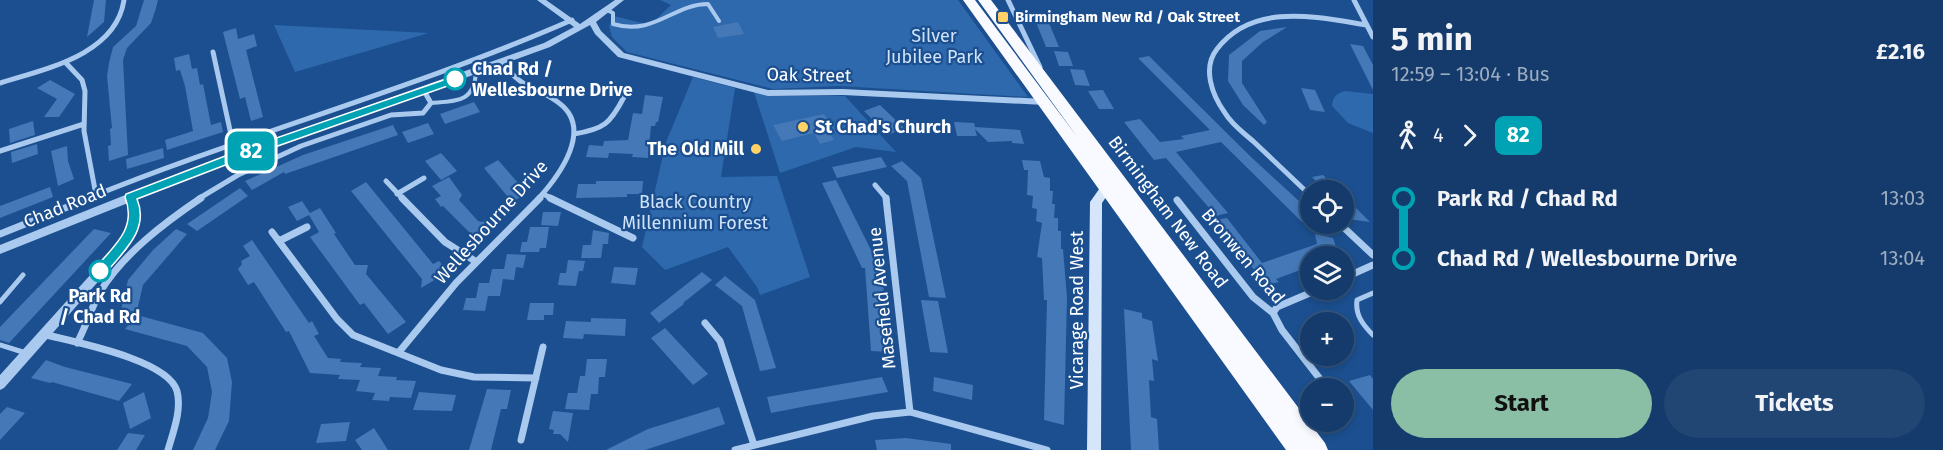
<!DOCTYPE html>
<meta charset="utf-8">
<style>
body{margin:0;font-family:"Fira Sans",sans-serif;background:#214673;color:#f1f3f6;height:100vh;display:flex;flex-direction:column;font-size:22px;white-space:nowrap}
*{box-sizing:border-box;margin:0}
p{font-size:20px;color:#9dadc1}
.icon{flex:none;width:33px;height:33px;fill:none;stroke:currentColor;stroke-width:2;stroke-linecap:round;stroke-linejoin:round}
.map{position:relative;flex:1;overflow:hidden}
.sheet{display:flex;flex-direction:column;background:#143b6b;width:570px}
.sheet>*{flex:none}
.badge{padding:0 12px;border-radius:9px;font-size:21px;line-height:39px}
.buttons{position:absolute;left:1300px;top:180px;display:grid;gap:12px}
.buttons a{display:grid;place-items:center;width:54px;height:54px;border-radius:50%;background:#143b6b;box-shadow:0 3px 9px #0003,0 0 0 2px #33557e;font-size:30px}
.map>.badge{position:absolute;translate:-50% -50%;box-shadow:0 0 0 3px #fff}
.legs{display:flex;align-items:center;gap:9px;height:66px;padding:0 18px;font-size:20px}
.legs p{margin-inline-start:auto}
.overview{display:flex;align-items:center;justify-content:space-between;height:102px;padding:0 18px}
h1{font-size:33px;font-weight:700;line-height:45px}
.button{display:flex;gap:12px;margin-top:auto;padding:12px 18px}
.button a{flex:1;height:69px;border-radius:36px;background:#8abfa5;color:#111;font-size:24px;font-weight:700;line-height:69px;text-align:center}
.button a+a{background:#214673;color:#f1f3f6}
ul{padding:0 18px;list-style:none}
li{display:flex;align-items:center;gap:21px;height:60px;font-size:22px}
li i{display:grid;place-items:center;width:9px;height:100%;margin:0 8px;background:currentColor}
li i::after{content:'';width:15px;height:15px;margin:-8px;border:4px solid;border-radius:50%;background:#143b6b}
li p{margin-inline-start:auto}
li:first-child i{background:linear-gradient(#0000 50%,currentColor 0)}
li:last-child i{background:linear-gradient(currentColor 50%,#0000 0)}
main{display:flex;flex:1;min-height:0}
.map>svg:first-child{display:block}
</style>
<main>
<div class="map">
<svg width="1373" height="450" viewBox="0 0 1373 450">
<rect width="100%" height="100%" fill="#1b4f8f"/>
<path fill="#2e69ad" d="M660,0H958L1028,97L839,86L773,89L627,52L612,37L609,26L614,16L650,25L671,5Z
M274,25L429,33L295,72Z
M693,77L735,88L721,177L777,176L810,277L760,295L757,287L728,247L665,270L642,247L666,142Z
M1345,91L1373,94V133L1348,123L1332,106C1333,96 1336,94 1345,91Z
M754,92L772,96H845L896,152L856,147L780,173Z"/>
<path fill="#4478b7" d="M94,0H106L104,22L87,37Z
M144,0H158L156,8L151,23L127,48L123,60L128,155L109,161L108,146L111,145L110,129L112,128L107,76L109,63L113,47L136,26Z
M1033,15L1046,16L1059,47H1046Z
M738,22L744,34L718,38L713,27Z
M1287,27L1263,42L1242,61V83L1267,122L1264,125L1243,105L1228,81L1229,55L1260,31Z
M236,28L238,39L254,34L257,46L246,50L263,117L251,121L245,97L240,99L223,32Z
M1350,44L1363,46L1373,65V90Z
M1054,51L1068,52L1073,66H1059Z
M189,54L192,69L197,68L200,85L203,84L211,125L221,122L223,132L167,150L165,140L193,131L185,86L180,70L176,71L174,58Z
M1149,56L1251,157L1299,201L1311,214V221L1302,222L1221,142L1176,152L1228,213L1216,216L1166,158L1154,160L1124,122L1140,119L1160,142L1184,139L1181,136L1210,130L1138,58Z
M1070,69L1084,70L1090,86L1075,85Z
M50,80L75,94L59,117H44L57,99L37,88Z
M1301,88L1315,90L1325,112L1310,110Z
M1103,90L1114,109H1099L1088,91Z
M645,95L663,97L658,122H656L655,126H651L648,158L632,157L633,154L609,153L608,158L586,157L589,145L603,146L604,141L628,140L633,113L642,114Z
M474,102L480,112L445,124L440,114Z
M880,105L904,128L888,135L864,111Z
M824,114L834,129L828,130L834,140L820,144L814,133L782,141L773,125Z
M33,121L35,135L10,143L9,129Z
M954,122L974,123L975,127L1020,130L1024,144L1012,143V141L988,142L975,129L977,136H957Z
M428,123L434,134L408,143L402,132Z
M393,125L398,135L285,174L284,172L252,190L245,181L303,155Z
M37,144L38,154L12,163L11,152Z
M67,146L68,161L74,179L58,186L51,151Z
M163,148L164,158L127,169L126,159Z
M441,153L457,171L441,180L425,161Z
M881,157L887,167L837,178L832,167Z
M498,160L527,193L512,202L484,168Z
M1022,160L1040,161L1044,177L1050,178V191H1053L1052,204H1055L1054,218H1058V231H1061V249H1063L1067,297L1064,425L1044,420L1047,300H1044L1042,258L1037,257L1042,223L1036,221L1037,209L1032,208L1033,196L1027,195L1028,170H1024Z
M902,161L921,178L946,298L929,297L907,181L891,166Z
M1323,175L1338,190H1325L1312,177Z
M449,177L462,195L459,200L478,221L482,222L487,219L494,227L475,238L443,206L441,207L435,199L441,196L432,186Z
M836,180L882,272L889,352L871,351L865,268H862L822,183Z
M596,181H643L642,194H627V197L576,198L578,184H596Z
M366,182L433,264L439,261L448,272L421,288L422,279L351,191Z
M50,187L53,197L0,218V206Z
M240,188L248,196L197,231L187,224Z
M1344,196L1370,222L1348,219L1344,211Z
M302,201L310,213L320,208L336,233L334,234L355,265H368L366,274L406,322L388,334L364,303L360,305L310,237L319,232L309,215L297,221L288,207Z
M543,212H561L558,226L541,225Z
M1227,218L1262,263L1317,244L1315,234L1333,238L1339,256H1311V266L1276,279L1279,282L1266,285L1215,220Z
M530,227H549L546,248H540L539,252H520L522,242H527Z
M94,229L111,233L9,343L0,340V327Z
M176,229L187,234L143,285L137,311L120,314L128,280L153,250Z
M593,230L609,233L608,244H603L601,258H581L583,245H591Z
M252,240L309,323L312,321L319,334L314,336L328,358L341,359L340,362L362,363L360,367L381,368L378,376L397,377L396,380L416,381L411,398L390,397L389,401L372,400L375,393L356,391L360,380L338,379L340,375L310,373L289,331L286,332L254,282L248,285L238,269L242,264L241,261L250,256L243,246Z
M507,254L526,255L523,268L516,267L514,280L503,279L500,296H488L485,311L463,310L466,298H476L479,283H489L492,269H504Z
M568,260L585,261L583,271H579L576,286L558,285L560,273H566Z
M614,267L638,268L635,285L611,283Z
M702,272L712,280L683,303L684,304L659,323L650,313Z
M725,276L755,300L776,368L760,371L742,306L715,285Z
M921,300L938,301L948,353L930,352Z
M530,303H554L553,315H544V320H527Z
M1124,309L1142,313V318L1152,321L1158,361L1152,359L1154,381L1149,380L1151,417L1157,419L1159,450H1131Z
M137,315L203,333L227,358L232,382L229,421L215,450H193L208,418L212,392L207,367L187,346L125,329Z
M591,318L626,319L625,336L584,334L583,339L563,338L566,321L591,322Z
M665,328L708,374L693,385L651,338Z
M587,359H607L605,377H599L598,394H591L589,410L565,409L568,393H577L580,376H585Z
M46,360L65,367L132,384L119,401L52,382L50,383L31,378Z
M1370,375L1373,379V410L1349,381Z
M882,377L888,392L807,406L771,413L767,397Z
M934,377L973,385L972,400L933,391Z
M487,389L511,390L507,409H501L491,450H469Z
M144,392L151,418L130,429L123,403Z
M419,392L456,395L452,411L413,410Z
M7,407L25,413L0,440V414Z
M719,407L725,424L645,450H606L648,429Z
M553,411L573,413L568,442L560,434H553L554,430L549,429Z
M350,422L346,441L316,443L321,424Z
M374,428L388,450H362L355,440Z
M128,433L145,435L136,450H117Z
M906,438L951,444V450H877L875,440Z"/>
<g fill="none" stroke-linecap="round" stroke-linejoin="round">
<path stroke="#a9c9ee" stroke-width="4" d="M607,10L613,13V24C655,36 673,4 708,4L719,21
M431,103C456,101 474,103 476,72"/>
<path stroke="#a9c9ee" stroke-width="5" d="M1373,293L1357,300C1355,315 1363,325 1373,335
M0,302L23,275
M0,345L26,353"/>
<path stroke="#a9c9ee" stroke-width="5" d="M1008,0L1040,67
M1354,0L1373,37
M213,52L233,144
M65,62L82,80L85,91L84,131L96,195
M503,63C521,89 536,86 559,103C594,129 559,176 538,199
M0,83C45,69 116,55 124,0
M574,134C604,129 610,124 624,97
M0,151L84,124
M386,181L403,199
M875,185L887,199
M397,194L424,178
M543,194L553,199
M1311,196C1292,178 1273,160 1254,142C1244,133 1232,125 1225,113C1212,95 1202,68 1217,49C1253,2 1316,17 1367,25
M86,199C246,134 414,89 572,20
M198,199L238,175L301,146L391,115L423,113L431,103L424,91"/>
<path stroke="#a9c9ee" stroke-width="7" d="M402,198L445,242L475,261
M550,198L633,238
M886,198L910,412
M1177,200L1253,297L1273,313L1282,330L1327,388
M1340,224L1373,255
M272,232L337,319L353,335L441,370L474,377L536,378
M0,234L90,198
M279,241L307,227
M1344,278L1373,265
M1273,313L1277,307L1317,290
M705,323L720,341L754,445
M43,334C73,342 168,359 177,391C182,410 173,432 168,450
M77,343C86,327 91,308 100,292C123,254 164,223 201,198
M399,352L456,283L540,198
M521,440L543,347
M735,450L873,416L910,412L1047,450"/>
<path fill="#a9c9ee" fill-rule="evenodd" d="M537,0H546L580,24L615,0H624L596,22L601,31L624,53L768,90L843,89L1045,99L1050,102L1045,105L843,95L768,96L618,57L595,34L590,25L550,47L201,174L137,199C143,218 137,233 127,249L4,388L0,390V375L119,243C128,230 131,218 128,203L0,254V245L193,168L544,43L574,27Z"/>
<path fill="#d6e6fa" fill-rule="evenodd" d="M1114,180L1120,184L1110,191L1102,203L1101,450H1087L1090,202L1102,185Z"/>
<path fill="#f8faff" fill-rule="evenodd" d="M963,0H975L1078,138L978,0H991L1325,443L1328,450H1286Z"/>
</g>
<path fill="#00a3b4" stroke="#fff" stroke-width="1.5" d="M455,76L459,77V82L241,159L137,199C150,230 123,252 104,275H96V267C115,245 137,228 125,197L126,194L233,153Z"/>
<g fill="#ffd166" stroke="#1b4f8f" stroke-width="2">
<rect x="997" y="11" width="12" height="12" rx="3"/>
<circle cx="803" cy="127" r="6"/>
<circle cx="756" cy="149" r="6"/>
</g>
<g fill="#fff" stroke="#00a3b4" stroke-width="3">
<circle cx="455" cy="79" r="10"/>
<circle cx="100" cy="271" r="10"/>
</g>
<g text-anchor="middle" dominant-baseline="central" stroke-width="4.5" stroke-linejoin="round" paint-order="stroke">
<g font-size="15" font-weight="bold" fill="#fff" stroke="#1b4f8f" text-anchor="start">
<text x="1015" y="17">Birmingham New Rd / Oak Street</text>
</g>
<g font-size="18" fill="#cfe3fa" stroke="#1b4f8f">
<text x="934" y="36">Silver<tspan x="934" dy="21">Jubilee Park</tspan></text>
<text x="695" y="202">Black Country<tspan x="695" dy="21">Millennium Forest</tspan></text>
</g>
<g font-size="18" font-weight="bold" fill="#fff" stroke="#1b4f8f" text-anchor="start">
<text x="472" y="69">Chad Rd /<tspan x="472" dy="21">Wellesbourne Drive</tspan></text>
<text x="100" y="296" text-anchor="middle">Park Rd<tspan x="100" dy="21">/ Chad Rd</tspan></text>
</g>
<g font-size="18" fill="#fff" stroke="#1b4f8f">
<text transform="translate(809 75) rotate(1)">Oak Street</text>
<text transform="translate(65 206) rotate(-22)">Chad Road</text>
<text transform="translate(1168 212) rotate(53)">Birmingham New Road</text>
<text transform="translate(491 222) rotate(-48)">Wellesbourne Drive</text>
<text transform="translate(1243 256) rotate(50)">Bronwen Road</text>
<text transform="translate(882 298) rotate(-96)">Masefield Avenue</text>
<text transform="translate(1077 310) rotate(-90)">Vicarage Road West</text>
</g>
<g font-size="18" font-weight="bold" fill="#fff" stroke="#1b4f8f" text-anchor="start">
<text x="815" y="127">St Chad's Church</text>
<text x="744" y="149" text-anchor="end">The Old Mill</text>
</g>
</g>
</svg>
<div class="buttons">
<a><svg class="icon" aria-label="locate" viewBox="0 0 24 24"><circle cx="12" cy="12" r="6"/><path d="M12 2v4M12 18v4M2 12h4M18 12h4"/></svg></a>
<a><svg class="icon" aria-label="layers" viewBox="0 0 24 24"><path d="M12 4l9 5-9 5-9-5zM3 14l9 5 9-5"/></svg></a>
<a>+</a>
<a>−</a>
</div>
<b class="badge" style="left:251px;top:151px;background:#00a3b4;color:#fff">82</b>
</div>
<section class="sheet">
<div class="overview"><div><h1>5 min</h1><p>12:59 – 13:04 · Bus</p></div><b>£2.16</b></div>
<div class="legs"><svg class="icon" aria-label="walk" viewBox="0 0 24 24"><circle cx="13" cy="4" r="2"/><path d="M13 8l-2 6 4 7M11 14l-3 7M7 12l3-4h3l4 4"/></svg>4<svg class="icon" aria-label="forward" viewBox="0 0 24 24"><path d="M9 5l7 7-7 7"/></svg><b class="badge" style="background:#00a3b4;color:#fff">82</b></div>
<ul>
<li><i style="color:#00a3b4"></i><b>Park Rd / Chad Rd</b><p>13:03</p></li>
<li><i style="color:#00a3b4"></i><b>Chad Rd / Wellesbourne Drive</b><p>13:04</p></li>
</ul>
<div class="button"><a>Start</a><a>Tickets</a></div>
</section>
</main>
